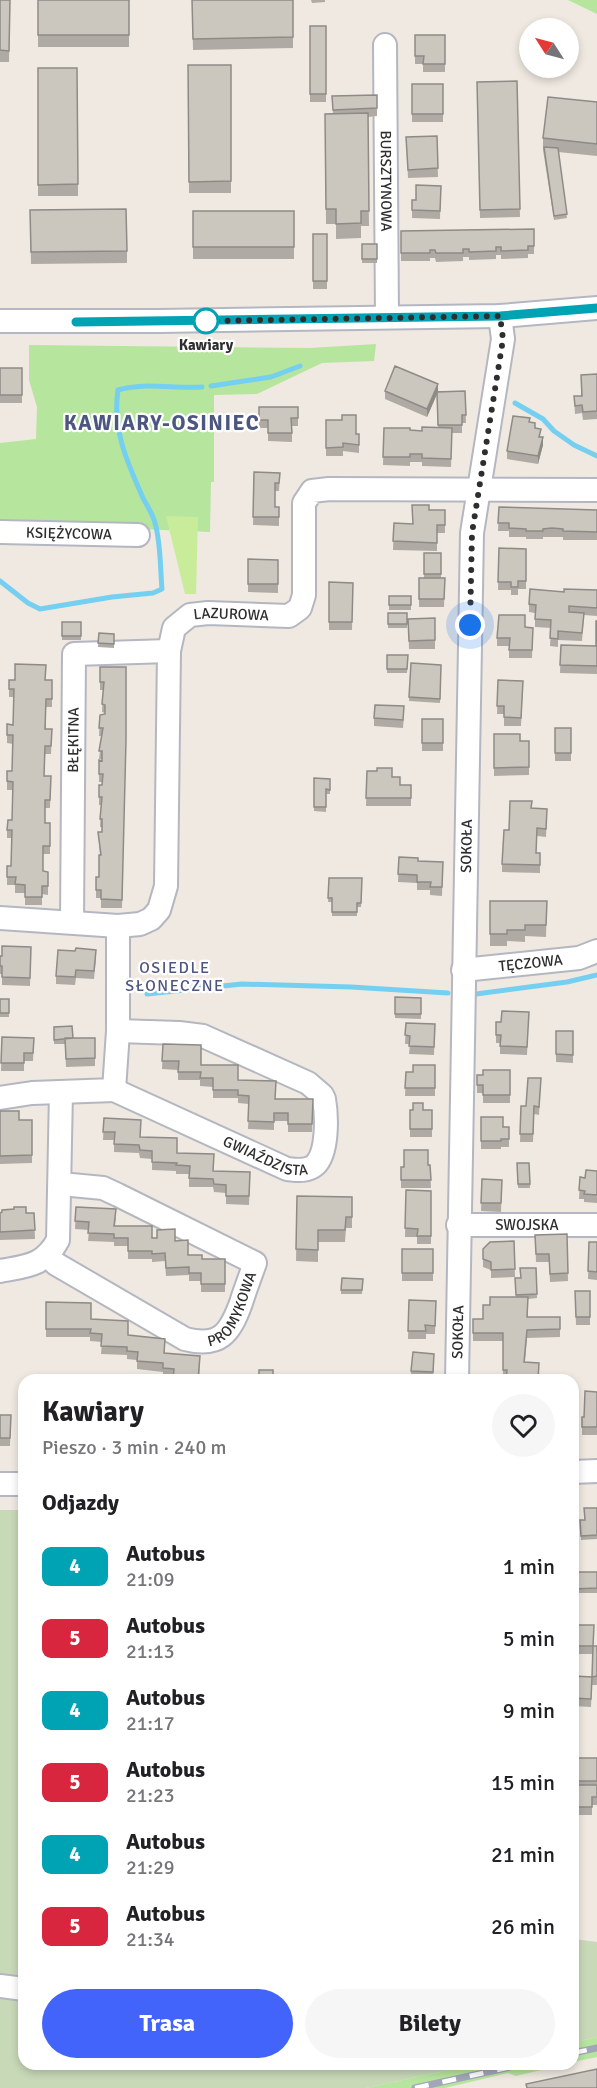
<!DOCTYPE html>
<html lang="pl">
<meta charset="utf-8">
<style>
body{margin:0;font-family:Signika,sans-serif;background:#f6f6f6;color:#202124;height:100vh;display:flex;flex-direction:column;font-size:22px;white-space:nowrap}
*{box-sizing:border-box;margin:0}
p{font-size:20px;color:#757577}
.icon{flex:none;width:33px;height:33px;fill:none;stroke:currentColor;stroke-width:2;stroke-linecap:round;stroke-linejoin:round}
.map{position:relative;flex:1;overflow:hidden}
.side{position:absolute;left:18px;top:1374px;width:561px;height:696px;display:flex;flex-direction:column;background:#fff;border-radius:18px;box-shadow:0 3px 9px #0003}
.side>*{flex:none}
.badge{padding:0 12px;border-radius:9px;font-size:21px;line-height:39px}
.needle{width:39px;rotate:306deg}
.buttons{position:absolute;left:519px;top:18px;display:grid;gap:12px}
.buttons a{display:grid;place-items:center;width:60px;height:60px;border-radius:50%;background:#fff;box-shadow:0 3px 9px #0003;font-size:30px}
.you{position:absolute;width:30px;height:30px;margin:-15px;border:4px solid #fff;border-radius:50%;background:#1a73e8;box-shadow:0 0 0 9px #1a73e833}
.map>.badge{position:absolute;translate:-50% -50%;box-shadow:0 0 0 3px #fff}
h2{padding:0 24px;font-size:22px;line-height:54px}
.round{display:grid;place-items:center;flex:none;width:63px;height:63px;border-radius:32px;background:#f6f6f6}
.headline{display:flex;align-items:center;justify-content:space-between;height:102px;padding:0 24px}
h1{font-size:28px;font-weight:700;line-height:45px}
.primary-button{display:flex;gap:12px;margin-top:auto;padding:12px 24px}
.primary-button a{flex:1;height:69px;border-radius:36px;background:#4264fb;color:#fff;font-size:24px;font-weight:700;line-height:69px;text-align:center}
.primary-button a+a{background:#f6f6f6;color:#202124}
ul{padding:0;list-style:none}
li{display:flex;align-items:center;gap:18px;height:72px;padding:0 24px}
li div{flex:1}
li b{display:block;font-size:22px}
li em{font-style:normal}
li .badge{min-width:66px;font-weight:700;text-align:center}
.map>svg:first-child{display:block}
</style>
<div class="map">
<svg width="597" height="2088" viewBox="0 0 597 2088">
<rect width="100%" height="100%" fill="#efe9e1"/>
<path fill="#b6e59e" d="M568,0H597V14Z
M376,344L374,361L322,363L257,394L214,395V482H211L210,532L0,523V443L36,439L37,407L29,380V345L310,348Z
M597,2037V2057L573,2062V2043Z
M478,2064H566L516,2076L508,2073L445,2088H366Z"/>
<path fill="#c8d9b8" d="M0,1510H24V2064H478L366,2088H0Z
M573,1939L597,1942V2037L573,2043Z"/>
<path fill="#c9ec9a" d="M166,516L198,517L196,594H185Z"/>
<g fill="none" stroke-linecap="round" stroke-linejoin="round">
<path stroke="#75cff0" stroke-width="5" d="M211,386L271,377L300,366
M515,403L543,419L554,431L574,445L597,456
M0,581L28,603L40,609L112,597L153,593L162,589C160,567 161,544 155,523C153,514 147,506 143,498C127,462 112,429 118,390C144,382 174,389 202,387
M147,994L242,984L351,987L448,993
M476,994L567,982L597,975"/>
<defs>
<g id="minor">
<path id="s1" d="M385,45L387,317"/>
<path d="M0,321H159L500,316L597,308"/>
<path id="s2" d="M0,532L138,535"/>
<path id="s3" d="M0,918L118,926L140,924L151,919L159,910L166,886L169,651L174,628L190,615L208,613L289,616L300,608L304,595V503L312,491L329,489L597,490"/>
<path id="s4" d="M72,922L74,654L169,651"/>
<path id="s5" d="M463,970L579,958L597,951"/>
<path id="s6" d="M114,1090L287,1169C296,1170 307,1172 315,1165C328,1153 327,1116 324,1099L322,1095L308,1083L203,1036L179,1033L118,1031"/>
<path d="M0,1098L32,1093L114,1090L118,1031V926"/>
<path id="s7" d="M458,1225H597"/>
<path id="s8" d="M47,1255L56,1264L185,1339C220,1348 230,1333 241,1303C245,1290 250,1277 255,1263L118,1195L103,1188L61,1184"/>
<path d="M0,1271C27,1266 44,1266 58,1240L61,1092"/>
<path id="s9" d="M457,1380L472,533L503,339L500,316"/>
<path d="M573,1472L597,1471"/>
<path d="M0,1484H24"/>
<path d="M0,1986L24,1989"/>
</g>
</defs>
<use href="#minor" stroke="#b4b7c1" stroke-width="26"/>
<use href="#minor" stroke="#fff" stroke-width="22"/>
<defs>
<path id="rail" d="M573,2053L597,2048
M415,2088L524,2064"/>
</defs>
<use href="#rail" stroke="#a3a6b8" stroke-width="7"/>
<use href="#rail" stroke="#fff" stroke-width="4.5" stroke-dasharray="14" stroke-linecap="butt"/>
</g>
<path fill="#afaba4" d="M0,0H10L9,62H0Z
M38,0H129V47H38Z
M192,0H293V48L193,50Z
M311,0H325V2L312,3Z
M310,26H326V102H310Z
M415,35H445V72H423V64H415Z
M188,65H231V193H189Z
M38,68L78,184V196H38Z
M517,81L520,217L480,218L477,82Z
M412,84H443V122H412Z
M377,95V116L368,117L369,226H361V238L336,239V224H326L325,114L333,113L332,96Z
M597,102V156L558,152L567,218L554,220L543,150V138Z
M437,136L438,177L408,178L406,137Z
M441,186L440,219L412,218V200H416Z
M30,210L127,251V263L31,264Z
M193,211H294V259H193Z
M534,229V254H528V258L501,259V255H496V259L469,260V257H463V261L436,262L435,258H430V261H401V231Z
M313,234H327V289H313Z
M362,244H377V263H362Z
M0,368H22V403H0Z
M597,374V419L583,420L582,413L575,414L574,396H581V375Z
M385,391H465L466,423H462V433H452L451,467L422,466V462H410V466L383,465L384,428L422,431L438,428L437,394L427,417L385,399Z
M259,407H298V426H292V442L268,441V428H259Z
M326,420L356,434H359V453L343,451V456H326Z
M530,422L535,428L541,437L543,445L538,464L507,459V451Z
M254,472L280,473L279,491H275V507H279V526L253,525Z
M499,507L597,510V540H563V537H543V539H526V537H509V531H498Z
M429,510H445V533H437V551L393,550L394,523L413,524Z
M499,548L526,549V589H518V595H511V590H498Z
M424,553H441V578H445L444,607H419V578H424Z
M248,559L278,560V593L248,592Z
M329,582L353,583L352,630H329Z
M597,590V616L584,615L582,641L558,640V647L550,646L551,628L535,627V613L529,612V604L564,592Z
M389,596H411V610H389Z
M388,613H407V628H388Z
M435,618V649H409L408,619Z
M597,621V674L560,673L561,645L596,646Z
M62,622H81V640H62Z
M525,627L533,628L532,658H509V646H497V638Z
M99,633L114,634V648L98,647Z
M387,655H408L407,673H387Z
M411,663L441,665L440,703L409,701Z
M100,667H126L122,908H101V898H96V877H99L100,855L98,832H102V827H100L101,805H99V785H102L103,782H99V760L102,761V759H99L102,736H99L100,715L105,714V713L102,712L103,690H100Z
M9,680H52V707H46V729H52L51,754H45L44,776H51L50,808H45V823L50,831V854H43V871L48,872V895L42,894V905H25V893H15V885H7V866H11L12,838H7V830L12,820L13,790H7V771H12L13,744L7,743V724L13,725L14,697H9Z
M498,680L523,681L521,726H504V714H497Z
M404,715L403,728L374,726V718Z
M422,719H443V751H422Z
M555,728H571V761H555Z
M494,734L520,741H529V775L494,776Z
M367,771L400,785H411V806H366Z
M314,778L330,779V794H326V812L314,811Z
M532,809H547L546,837L537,836L536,853H540V873L502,872V864L509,830Z
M399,857L418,861L443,862L442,896L430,895V890H417V883L398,882Z
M329,878H362L361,907H357V916H332V902H328Z
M490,901H547L546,937L525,936V942L507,941V946H490Z
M31,947L30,986L2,985V974H0V956Z
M96,958L94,979L76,978L75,985L56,984V976Z
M395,997L421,998V1019L395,1018Z
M0,999H9V1017H0Z
M529,1012L527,1055L500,1054V1043H496V1022H501Z
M406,1023L435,1024L434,1055L409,1054L410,1044H405Z
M54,1027L73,1038H95V1066L66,1067L65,1044H54Z
M556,1031H573V1063L556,1062Z
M2,1037L34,1038L33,1061H24V1071H1Z
M163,1044L201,1065L238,1080L275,1099H313L312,1132H288V1121H274V1130L248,1129L249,1104L238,1103V1098H213V1087L200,1086V1080H178V1070L162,1069Z
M435,1065V1096H405L406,1072H413Z
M510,1070V1103H483V1093H477V1075H483Z
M541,1078L539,1115L534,1114L533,1142H520L521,1106H526Z
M410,1110H432V1137H410Z
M0,1111L19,1120H32V1163L0,1164Z
M481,1117L503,1127H509V1147H501V1149H481Z
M104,1118L140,1137L177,1153L214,1171L250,1172L249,1205L226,1204V1193L214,1192L213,1187H189V1174H176V1171L152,1170V1159L140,1158L139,1153L114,1152V1140H103Z
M517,1163L530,1184V1188H518Z
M430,1165L431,1188H401V1167Z
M597,1171V1203L584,1202V1199H579L580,1177L585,1178Z
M482,1179L502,1180L501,1212L481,1211Z
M406,1190L431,1191V1244H417V1237H405Z
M297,1196L352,1197V1228H346L345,1242H318V1262L296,1261Z
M76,1207L116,1217L115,1226L152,1238L175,1241L188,1255L202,1259H225V1292H201V1281H189V1275L166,1276L165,1261L152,1262V1259H128V1246H114V1242L88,1241L89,1230L75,1229Z
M0,1213H34L35,1239L0,1240Z
M567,1234L568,1281L550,1282L549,1262H536L535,1235Z
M514,1241L515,1277L491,1278V1270L483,1267V1249Z
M589,1242H597V1280L588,1279Z
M402,1249H433V1281H402Z
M536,1268L537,1298L528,1299V1317H560V1337L527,1338L525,1362L506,1379L503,1378V1341H473V1319H483L490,1305L516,1297L515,1278H521Z
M363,1279L362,1294H341V1290Z
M575,1291H590V1325H576Z
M409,1300L436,1301L435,1334H426V1339H408Z
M46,1302L91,1319L128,1335L165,1347V1353L200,1364L199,1380H173V1377L163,1376V1372L137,1369V1360L127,1359V1355L101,1354L102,1342L90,1341V1337H46Z
M434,1362L433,1380L411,1379V1371Z
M597,1392V1435H582V1417H584Z
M0,1415H11L10,1446H0Z
M596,1508H597V1539L581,1540L580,1520H585Z
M573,1572H597V1593H573Z
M573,1625L593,1646H597V1685H592L591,1707L573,1706V1676L592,1677L593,1654H573Z
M573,1758H597V1805H592V1815H573Z"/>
<path fill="#8e8b86" d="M438,384V392L427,417V409Z
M543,437V445L538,464V456Z"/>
<path fill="#cbc7bf" stroke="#8e8b86" stroke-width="1.5" d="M0,0H10L9,51L0,50Z
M38,0H129V35H38Z
M192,0H293V37L193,39Z
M310,26H326V94H310Z
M415,35H445V64H423L424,56H415Z
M188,65H231V181L189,182Z
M38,68H77L78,184L38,185Z
M517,81L520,209L480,210L477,82Z
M412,84H443V114H412Z
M377,95V108L333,110L332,96Z
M548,97L597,102V144L543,138Z
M368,113L369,211H361V223L336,224V209H326L325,114Z
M437,136L438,168L408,170L406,137Z
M544,147L558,148L567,214L554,216Z
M416,185L441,186L440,211L412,210V200H416Z
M126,209L127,251L31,252L30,210Z
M193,211H294V247H193Z
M534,229V246H528V250L501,251V247H496V251L469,252V249H463V253H436L435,250H430V253H401V231Z
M313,234H327V281H313Z
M362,244H377V259H362Z
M395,366L438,384L427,409L385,391Z
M0,368H22V395H0Z
M597,374V411L583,412L582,405L575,406L574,396H582L581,375Z
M465,391L466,415H462V425H438L437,392Z
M259,407H298V418H291L292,433H268V420H259Z
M342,415H356V434H359V445L343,443V447L326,448V420H342Z
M513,416L530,418L529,422L535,423V428L541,429L539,437H543L538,456L507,451Z
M422,427L452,428L451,459L422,458V454H410V457H383L384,428H410V430L422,431Z
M254,472L280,473L279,483H275V507H279V517H253Z
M412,505H429V510H445V525H437V543L393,541L394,523L413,524Z
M499,507L597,510V532L563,531V529L552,528L543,529V531H526V529L509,528V523H498Z
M499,548L526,549V581H518V587H511V582H498Z
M424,553H441V574H424Z
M248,559L278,560V584H248Z
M419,578H445L444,599H419Z
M329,582L353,583L352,622H329Z
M530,589L564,592V589L597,590V608L569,606V612L584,613L582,633L558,631V639L550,638L551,620L535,619L536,605L529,604Z
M389,596H411V605H389Z
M388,613H407V624H388Z
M499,615H525V627L533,628L532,650H509L510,638H497Z
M435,618V640L409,641L408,619Z
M596,621H597V666L560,665L561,645L596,646Z
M62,622H81V636H62Z
M99,633L114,634V644L98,643Z
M387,655H408L407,669H387Z
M411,663L441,665L440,699L409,697Z
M15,664L46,665L45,680H52V699H46L45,729H52L51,746H45L44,776H51L50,800H45V823H50V846H43V871L48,872V886H42V897H25V885L15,884L16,877H7V866H11L12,830H7L8,820H12L13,782L7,781V771H12L13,735H7V724L13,725L14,689H9V680H15Z
M100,667H126V740L122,900L101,899V890H96V877H99V855H101L98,832H102V819H100L102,797H99V785H102L103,774H99V760L102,761V751H99L103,728H99L100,715L105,714V705L102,704L104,682H100Z
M498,680L523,681L521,718L504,717V706H497Z
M375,705L404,706L403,720L374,718Z
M422,719H443V743H422Z
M555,728H571V753H555Z
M494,734H520V741H529V767L494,768Z
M377,768H392V777H400V785H411V798H366L367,771H377Z
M314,778L330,779V790L326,789V807H314Z
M510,801H532L531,808L547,809L546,829L537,828L536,853H540V865L502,864L504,830H509Z
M399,857L418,858V861L443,862L442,887H430L431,882H417V875L398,874Z
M329,878H362L361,903H357V912H332V898H328Z
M490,901H547L546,925H525V930H507V934H490Z
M2,946L31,947L30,978L2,977V966H0V956H2Z
M76,948L96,950L94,971L76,970L75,977L56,976L58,950L75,951Z
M395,997L421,998V1014H395Z
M0,999H9V1013H0Z
M502,1011L529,1012L527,1047L500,1046L501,1035H496V1022H501Z
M406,1023L435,1024L434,1047L409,1046L410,1036L405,1035Z
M72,1026L73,1038L54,1040V1027Z
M556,1031H573V1055L556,1054Z
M2,1037L34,1038L33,1053H24V1063H1Z
M65,1038H95V1058L66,1059Z
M163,1044L201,1045V1065H238V1080L276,1081L275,1099H313L312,1124H288V1113H274V1122L248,1121L249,1096L238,1095V1090H213V1078H200L201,1072H178L179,1061H162Z
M413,1065H435V1088H405L406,1072H413Z
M483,1070H510V1095H483V1085H477V1075H483Z
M528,1078H541L539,1107L534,1106L533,1134H520L521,1106H526Z
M413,1103H423V1110H432V1129H410V1110H413Z
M0,1111H19V1120H32V1155L0,1156Z
M481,1117H503V1127H509V1139H501V1141H481Z
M104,1118L141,1120L140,1137L177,1138V1153L214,1154L213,1171L250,1172L249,1196H226V1185L214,1184L213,1179L189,1178L190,1166L176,1165L177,1163L152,1162V1151L140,1150L139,1145L114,1144L115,1132H103Z
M404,1150H428V1165H430L431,1180H401V1167H404Z
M517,1163H529L530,1184H518Z
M586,1170L597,1171V1195L584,1194L585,1191L579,1190L580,1177L585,1178Z
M482,1179L502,1180L501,1203H481Z
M406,1190L431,1191V1236H417L418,1229L405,1228Z
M297,1196L352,1197V1217H346L345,1230H318V1250L296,1249Z
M14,1207H26V1213H34L35,1230L0,1232V1213L2,1212V1210L14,1209Z
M76,1207L116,1209L114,1226H152V1238H157V1230L175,1229V1241L188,1240V1255H202V1259H225V1284H201V1273H189V1267L166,1268L165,1253L152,1254V1251H128V1238H114V1234L88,1233L89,1222L75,1221Z
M567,1234L568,1273L550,1274L549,1254H536L535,1235Z
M514,1241L515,1269L491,1270V1262L483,1259V1249L490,1242Z
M589,1242H597V1272L588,1271Z
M402,1249H433V1273H402Z
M520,1268H536L537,1294L516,1295L515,1278H521Z
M342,1278L363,1279L362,1290H341Z
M575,1291H590V1317H576Z
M490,1297H528L527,1317H560V1329L527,1330L524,1362L539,1363L538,1380H506L507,1370H503V1333H473V1319H483V1305H490Z
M409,1300L436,1301L435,1326L425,1325L426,1331H408Z
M46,1302L91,1303V1319L128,1321V1335L165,1339L164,1353L200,1356L198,1380H173L174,1369L163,1368V1363L137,1361L138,1352L127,1351V1347L101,1346L102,1334L90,1333L91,1329H46Z
M413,1352L434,1354L433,1372L411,1371Z
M259,1370H273V1380H259Z
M585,1391L597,1392V1427H582V1417H584Z
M0,1415H11L10,1438H0Z
M584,1508H597V1535L581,1536L580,1520H585Z
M573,1572H597V1588L573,1589Z
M573,1625H594L593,1646H573Z
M593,1646H597V1676L592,1677Z
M573,1676L592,1677L591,1699L573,1698Z
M573,1758H597V1781H573Z
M573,1785H597V1797H592V1807H573Z
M597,2069V2088H527L526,2084Z"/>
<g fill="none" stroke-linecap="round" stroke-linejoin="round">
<defs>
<path id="line" d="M76,322L500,316L597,308"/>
</defs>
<use href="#line" stroke="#fff" stroke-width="14"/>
<use href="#line" stroke="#00a3b4" stroke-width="9"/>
<path stroke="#2e2e2e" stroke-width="6" stroke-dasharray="0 10.8" d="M206,321L500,316L503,339L500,358L472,533L470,625"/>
</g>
<circle fill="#fff" stroke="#00a3b4" stroke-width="3" cx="206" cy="321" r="12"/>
<g text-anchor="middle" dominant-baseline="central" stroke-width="4.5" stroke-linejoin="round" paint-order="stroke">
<g font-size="15" fill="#2e2e2e" stroke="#fff">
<text stroke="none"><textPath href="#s1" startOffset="136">BURSZTYNOWA</textPath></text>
<text stroke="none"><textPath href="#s2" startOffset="69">KSIĘŻYCOWA</textPath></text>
<text stroke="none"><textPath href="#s3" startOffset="510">LAZUROWA</textPath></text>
<text stroke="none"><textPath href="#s4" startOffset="182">BŁĘKITNA</textPath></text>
<text stroke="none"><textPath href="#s9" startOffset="534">SOKOŁA</textPath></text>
<text stroke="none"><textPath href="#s5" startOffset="68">TĘCZOWA</textPath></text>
<text stroke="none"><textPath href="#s6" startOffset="166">GWIAŹDZISTA</textPath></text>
<text stroke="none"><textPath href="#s7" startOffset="69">SWOJSKA</textPath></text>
<text stroke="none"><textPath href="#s8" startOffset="228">PROMYKOWA</textPath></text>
<text stroke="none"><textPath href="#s9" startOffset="48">SOKOŁA</textPath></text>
</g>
<g font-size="15" font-weight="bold" fill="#2e2e2e" stroke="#fff">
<text x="206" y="345">Kawiary</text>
</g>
<g font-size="16" letter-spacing="1.5" fill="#4d5680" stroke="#fff">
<text x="175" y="968">OSIEDLE<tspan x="175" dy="18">SŁONECZNE</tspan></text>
</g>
<g font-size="21" font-weight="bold" letter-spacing="1.5" fill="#4d5680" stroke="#fff">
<text x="162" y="423">KAWIARY-OSINIEC</text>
</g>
</g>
</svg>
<div class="buttons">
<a><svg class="needle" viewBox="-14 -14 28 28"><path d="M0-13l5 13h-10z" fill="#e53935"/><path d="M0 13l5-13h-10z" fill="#757577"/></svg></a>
</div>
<div class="you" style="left:470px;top:625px"></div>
<section class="side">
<div class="headline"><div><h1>Kawiary</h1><p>Pieszo · 3 min · 240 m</p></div><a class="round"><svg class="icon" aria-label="heart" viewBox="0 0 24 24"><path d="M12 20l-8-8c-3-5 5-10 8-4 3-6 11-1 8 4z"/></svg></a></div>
<h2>Odjazdy</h2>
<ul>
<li><span class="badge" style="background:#00a3b4;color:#fff">4</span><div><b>Autobus</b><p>21:09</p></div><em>1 min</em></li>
<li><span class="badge" style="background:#d7263d;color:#fff">5</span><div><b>Autobus</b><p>21:13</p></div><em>5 min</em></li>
<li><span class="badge" style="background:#00a3b4;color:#fff">4</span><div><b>Autobus</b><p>21:17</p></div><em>9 min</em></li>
<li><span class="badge" style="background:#d7263d;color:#fff">5</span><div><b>Autobus</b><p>21:23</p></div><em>15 min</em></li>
<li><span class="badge" style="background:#00a3b4;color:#fff">4</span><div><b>Autobus</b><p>21:29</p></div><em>21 min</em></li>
<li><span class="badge" style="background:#d7263d;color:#fff">5</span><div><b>Autobus</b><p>21:34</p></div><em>26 min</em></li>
</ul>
<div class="primary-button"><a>Trasa</a><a>Bilety</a></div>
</section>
</div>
